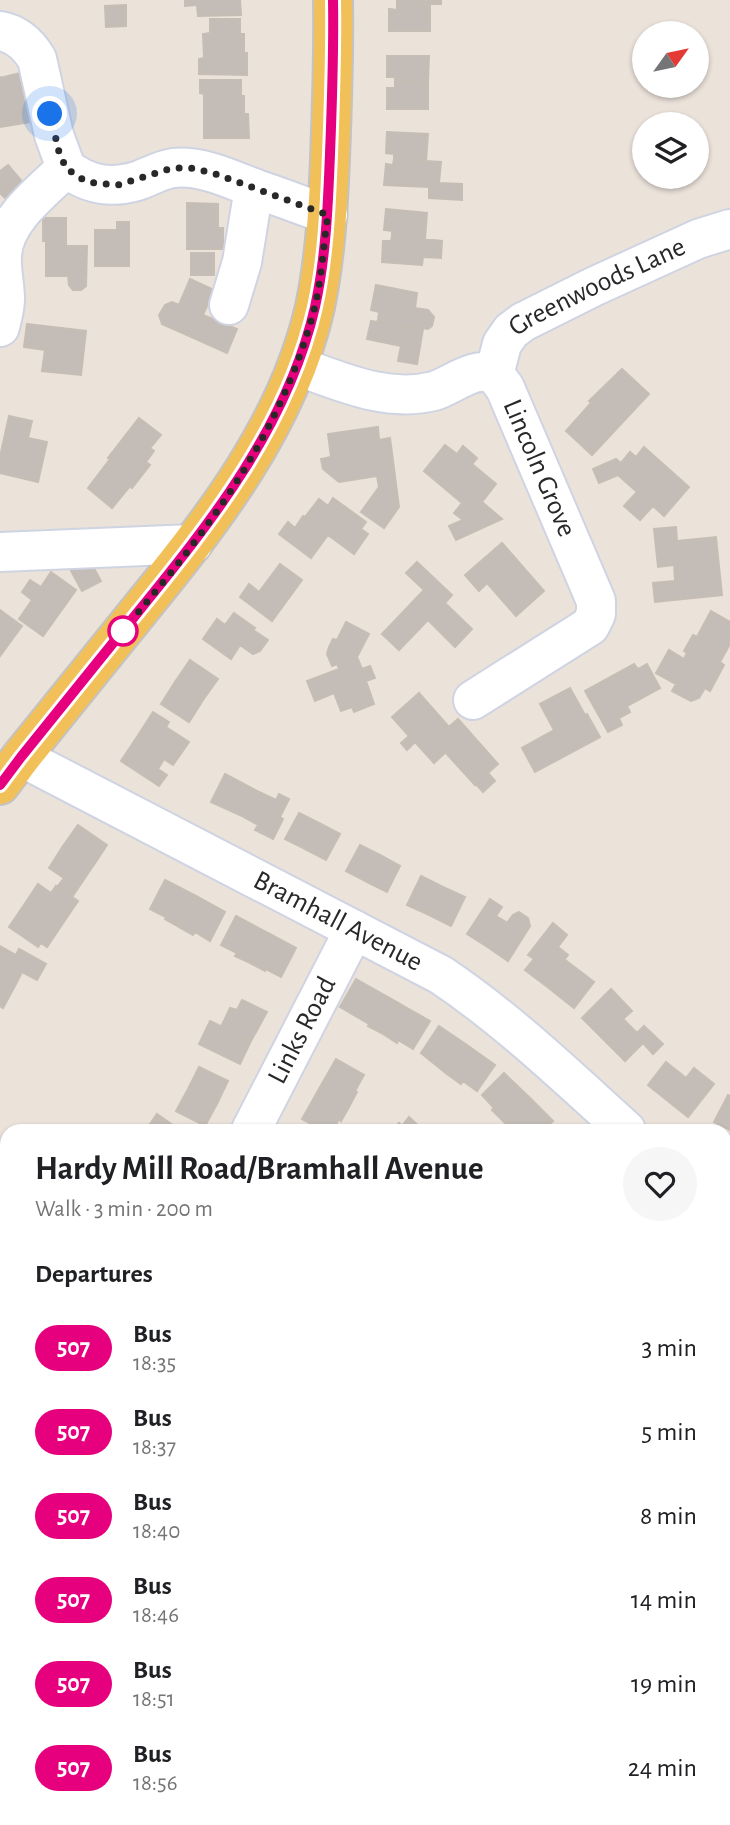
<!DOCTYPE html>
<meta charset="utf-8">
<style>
body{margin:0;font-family:"Alegreya Sans",sans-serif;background:#f6f6f6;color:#202124;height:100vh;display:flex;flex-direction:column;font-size:26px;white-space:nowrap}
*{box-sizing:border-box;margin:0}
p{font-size:23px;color:#757577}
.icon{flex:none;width:38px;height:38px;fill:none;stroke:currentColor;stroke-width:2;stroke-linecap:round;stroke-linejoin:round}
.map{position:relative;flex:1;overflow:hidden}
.side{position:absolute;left:0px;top:1124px;width:732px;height:702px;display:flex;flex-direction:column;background:#fff;border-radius:21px 21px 0 0;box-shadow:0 2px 5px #0004}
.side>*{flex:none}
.badge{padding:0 14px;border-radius:23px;font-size:24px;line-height:46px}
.needle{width:46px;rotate:57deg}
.fabs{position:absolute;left:632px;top:21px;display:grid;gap:14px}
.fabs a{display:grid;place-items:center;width:77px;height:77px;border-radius:50%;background:#fff;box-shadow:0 2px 5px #0004;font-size:35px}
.you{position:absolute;width:35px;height:35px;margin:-18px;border:5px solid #fff;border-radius:50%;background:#1a73e8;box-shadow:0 0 0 10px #1a73e833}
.map>.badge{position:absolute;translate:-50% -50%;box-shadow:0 0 0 4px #fff}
h2{padding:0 35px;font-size:26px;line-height:63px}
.round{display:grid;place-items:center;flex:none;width:74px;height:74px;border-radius:37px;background:#f6f6f6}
.overview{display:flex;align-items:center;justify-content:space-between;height:119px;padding:0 35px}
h1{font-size:33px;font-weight:700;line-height:52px}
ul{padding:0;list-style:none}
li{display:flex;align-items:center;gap:21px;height:84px;padding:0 35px}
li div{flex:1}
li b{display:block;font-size:26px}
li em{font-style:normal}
li .badge{min-width:77px;font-weight:700;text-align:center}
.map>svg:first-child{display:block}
</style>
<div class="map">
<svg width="730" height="1825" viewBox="0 0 730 1825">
<rect width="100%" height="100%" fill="#ebe2da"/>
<path fill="#c3bcb7" stroke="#c6beb4" stroke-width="2" d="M185,0H240L241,15L198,16L197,5L185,6Z
M397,0H441V4H397Z
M397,4H430V31H389V9L397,10Z
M126,5V26L106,27L105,6Z
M210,19H240V34H244V53H247V75L199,74V59L204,58L203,34L210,33Z
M387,56H429L428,82H395V77H387Z
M20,73L31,122L0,127V76V78Z
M200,80H241V96H244V114H248L249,138H204V94L200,93Z
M395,82H428V109H387V88H395Z
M387,132L428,134L426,161L394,159V154L386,153Z
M394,159L441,162L439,183L462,184V200L429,198V187L384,185L386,164L393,165Z
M8,165L24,184L6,199L0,193V171Z
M187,203L218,204V228H223V249H187Z
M386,209L427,213L425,239L392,236V231L384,230Z
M43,218H66V246H87L86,286L81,290H73L69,285L68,276H46V241H43Z
M117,222H129V266H95V230H117Z
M392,236L442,241L441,258L423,257L422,265L382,262L383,241H391Z
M191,253H214V275H191Z
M190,279L214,290L203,315L237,329L227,353L162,324L159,315L165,305L172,302L179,305Z
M376,285L417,293L415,308L428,310L434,317L432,326L428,329L378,320L379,312L371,310Z
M378,320L423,329L417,364L398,361L401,346L367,339L371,321L377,322Z
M27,324L86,331L81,375L42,371L45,350L24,347Z
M622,369L649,394L592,455L566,431L591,403L589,401Z
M9,416L32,421L28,438L47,442L38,482L0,473V457Z
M139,418L161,435L150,448L154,451L146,462L150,465L132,488L130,486L112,508L88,488L110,459L108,458Z
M378,427L379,440L390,438L399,507L384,528L361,512L379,487L377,476L339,482L323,469L321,459L331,457L328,434Z
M445,445L457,454L463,446L477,458L472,464L496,484L482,502L502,519L456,540L449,526L463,520L454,513L462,503L424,471Z
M644,447L689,487L664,516L653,506L640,520L624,506L637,492L618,475L599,483L593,469L616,459L621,463L630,452L636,457Z
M333,498L366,522L361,529L368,534L354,554L328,535L311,558L279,534L288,522L295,528L303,516L305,517L319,499L328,506Z
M676,527L677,541L716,537L722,595L655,602L653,583L675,581L674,565L658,567L654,529Z
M502,543L544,591L516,616L487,583L479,591L465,575Z
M90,561L101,581L82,591L71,571Z
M417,562L452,595L445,603L472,629L455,647L428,620L399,650L382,634L424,590L406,573Z
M280,564L302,580L272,621L240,597L249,584L259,592Z
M51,572L76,590L43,636L19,619L32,600L22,592L30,580L41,587Z
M0,610L22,626L0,656Z
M711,611L730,622V644L720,662L724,665L710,691L705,688L699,698L691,701L672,691L676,684L656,673L669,650L684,659L687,653L684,651L693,635L697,637Z
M234,613L255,628L253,630L268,640L260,651L253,654L240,645L231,659L203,639L217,619L225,625Z
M346,622L369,634L357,657L362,669L370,666L375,678L366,681L374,704L354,712L352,707L341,711L334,693L315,701L307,681L339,669L337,664L332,666L327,654L329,647L333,639L337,640Z
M190,660L218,679L203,700L175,682Z
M634,664L638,669L647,664L660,688L627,706L630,712L619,718L622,725L608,732L585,691Z
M175,682L203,700L189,722L161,704Z
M570,688L585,715L587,714L600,737L535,772L522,748L554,730L540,704Z
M419,693L449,727L434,740L445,753L434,763L415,742L407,750L401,743L409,736L392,717Z
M153,712L169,722L166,727L189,742L173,765L135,740Z
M458,719L498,764L488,773L495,781L483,792L476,784L475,785L434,740Z
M135,740L164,759L158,769L167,775L159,786L121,761Z
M225,774L257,791L244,817L211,802Z
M257,791L276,800L279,794L289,799L280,817L283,819L273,839L255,830L258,825L244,817Z
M299,813L319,823L305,849L285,839Z
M319,823L340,834L326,860L305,849Z
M78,825L107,845L93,866L63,846Z
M360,845L380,855L367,882L346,871Z
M63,846L93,866L72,897L57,887L64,878L49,868Z
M380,855L400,866L387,892L367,882Z
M421,876L443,887L429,915L407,905Z
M165,880L196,896L179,927L165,919L166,917L150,909Z
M38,884L51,893L56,886L78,901L59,929L24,905Z
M443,887L465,897L451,926L429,915Z
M196,896L225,912L210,941L195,932L193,935L179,927Z
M490,899L502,907L496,916L506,922L489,948L467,934Z
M24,905L59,929L47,947L41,943L38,947L9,927Z
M519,912L528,918L530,926L508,961L489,948L506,922L507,923L513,915Z
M236,916L266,932L250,963L235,956L237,953L221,945Z
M553,923L567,935L558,947L568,955L545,985L525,970L534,959L528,955Z
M266,932L296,948L281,977L266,969L265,971L250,963Z
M0,946L16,955L19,949L46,964L37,980L22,972L16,984L0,976Z
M564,959L594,982L574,1008L545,985Z
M0,976L16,984L3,1008L0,1006Z
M356,979L400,1004L383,1034L368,1026L369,1024L340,1007Z
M611,989L632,1011L623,1019L627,1023L607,1043L582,1018Z
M242,1000L267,1012L251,1041L221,1027L230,1008L237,1010Z
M400,1004L430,1021L413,1049L398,1040L397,1043L383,1034Z
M210,1021L251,1041L240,1064L199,1044Z
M627,1023L637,1033L644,1026L663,1044L653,1054L643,1043L625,1061L607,1043Z
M439,1026L467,1045L447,1074L421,1053Z
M467,1045L495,1065L477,1091L463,1081L461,1084L447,1074Z
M336,1059L364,1075L355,1091L357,1092L349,1107L319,1089Z
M666,1062L686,1078L668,1101L648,1085Z
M199,1067L228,1081L217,1104L188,1089Z
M694,1068L714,1084L688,1117L668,1101Z
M504,1073L529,1097L504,1122L492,1110L494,1108L482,1095Z
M188,1089L217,1104L205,1126L176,1111Z
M319,1089L349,1107L341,1121L339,1119L333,1130H323L302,1119Z
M728,1095L730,1096V1130L714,1122Z
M529,1097L553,1121L543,1130H513L504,1122Z
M157,1114L180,1130H146Z
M409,1117L423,1130H393L399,1123L402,1126Z
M724,1366L730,1369L729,1406L724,1403Z
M724,1524L730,1527V1564L724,1560Z
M730,1612V1649L724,1640V1615Z
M7,1677V1743L0,1744V1678Z
M724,1783L726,1784L725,1786L730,1789V1811L722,1824L713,1818H724Z
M390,1818H433L429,1825H389L386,1824Z
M626,1818H672L673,1819L670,1825H622Z"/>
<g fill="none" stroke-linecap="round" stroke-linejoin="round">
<defs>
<g id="minor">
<path d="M0,31C17,34 28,44 37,59L54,135L66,168"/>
<path d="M229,305L242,262L254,188"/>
<path d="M0,327C2,318 5,309 5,299C5,285 1,270 2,255C4,219 42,192 66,168C88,185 110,189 137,181C149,177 160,170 173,168C202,165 230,179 256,189C280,197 304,206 328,215"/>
<path id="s1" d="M297,366C340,381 386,403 434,391C451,386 478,363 495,376C498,378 502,384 505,388L596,601V614L590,626L473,700"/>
<path id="s2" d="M494,375L502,344L511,331L523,322L593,287L698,239L730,229"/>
<path d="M0,552L193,544"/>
<path id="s3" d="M21,757L441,975C508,1020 566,1076 626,1130"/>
<path id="s4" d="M251,1130L354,930"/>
<path d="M724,1186L730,1188"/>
<path d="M724,1465H730"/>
<path d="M0,1617L7,1616"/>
<path d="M724,1734L730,1737"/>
<path d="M0,1792L7,1791"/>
<path d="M161,1818L175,1825"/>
<path d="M327,1825L332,1818"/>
<path d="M592,1825L596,1818"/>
</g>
<path id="major" d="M0,785L21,757C60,709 99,661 138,612C212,521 288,425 315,307C325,259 328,209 330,159C332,106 334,53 333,0"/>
</defs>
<use href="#minor" stroke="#cfd4e2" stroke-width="42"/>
<use href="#major" stroke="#c3c3c3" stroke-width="42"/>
<use href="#minor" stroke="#fff" stroke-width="38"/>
<use href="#major" stroke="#f1c059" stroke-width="38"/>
</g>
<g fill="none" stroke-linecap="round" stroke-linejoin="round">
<defs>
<path id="line" d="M0,785L21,757C60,709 99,661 138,612C212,521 288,425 315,307C326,257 328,205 330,154C332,103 334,52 333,0"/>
</defs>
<use href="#line" stroke="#fff" stroke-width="16"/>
<use href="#line" stroke="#e6007e" stroke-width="10"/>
<path stroke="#282828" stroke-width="7" stroke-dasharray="0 12.6" d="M50,114L59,152L66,168L80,178L94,183L118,185L172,168H191L213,173L328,215C323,246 322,279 314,310C291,397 247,473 193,544C171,574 146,602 123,631"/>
</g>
<circle fill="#fff" stroke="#e6007e" stroke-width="3.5" cx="123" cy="631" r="14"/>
<g text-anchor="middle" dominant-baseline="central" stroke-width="7" stroke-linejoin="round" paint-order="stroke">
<g font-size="28" fill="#282828" stroke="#fff">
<text stroke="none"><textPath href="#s2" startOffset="145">Greenwoods Lane</textPath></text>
<text stroke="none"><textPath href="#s1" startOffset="310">Lincoln Grove</textPath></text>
<text stroke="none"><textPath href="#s3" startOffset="357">Bramhall Avenue</textPath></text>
<text stroke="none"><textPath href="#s4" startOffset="112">Links Road</textPath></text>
</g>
</g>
</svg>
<div class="fabs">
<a><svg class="needle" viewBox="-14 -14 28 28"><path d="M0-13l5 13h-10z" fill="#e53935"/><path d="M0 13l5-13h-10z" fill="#757577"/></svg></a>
<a><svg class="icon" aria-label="layers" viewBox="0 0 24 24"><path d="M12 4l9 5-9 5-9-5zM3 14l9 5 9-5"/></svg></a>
</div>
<div class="you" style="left:50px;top:114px"></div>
<section class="side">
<div class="overview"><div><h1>Hardy Mill Road/Bramhall Avenue</h1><p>Walk · 3 min · 200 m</p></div><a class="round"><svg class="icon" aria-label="heart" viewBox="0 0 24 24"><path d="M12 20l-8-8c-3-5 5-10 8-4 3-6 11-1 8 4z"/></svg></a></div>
<h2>Departures</h2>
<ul>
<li><span class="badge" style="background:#e6007e;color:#fff">507</span><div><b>Bus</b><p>18:35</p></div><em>3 min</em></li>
<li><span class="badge" style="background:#e6007e;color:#fff">507</span><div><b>Bus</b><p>18:37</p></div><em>5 min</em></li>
<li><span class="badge" style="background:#e6007e;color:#fff">507</span><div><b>Bus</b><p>18:40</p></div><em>8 min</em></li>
<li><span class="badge" style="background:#e6007e;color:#fff">507</span><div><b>Bus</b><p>18:46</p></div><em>14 min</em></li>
<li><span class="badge" style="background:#e6007e;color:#fff">507</span><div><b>Bus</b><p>18:51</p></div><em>19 min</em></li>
<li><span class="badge" style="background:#e6007e;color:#fff">507</span><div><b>Bus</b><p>18:56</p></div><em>24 min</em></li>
</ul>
</section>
</div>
